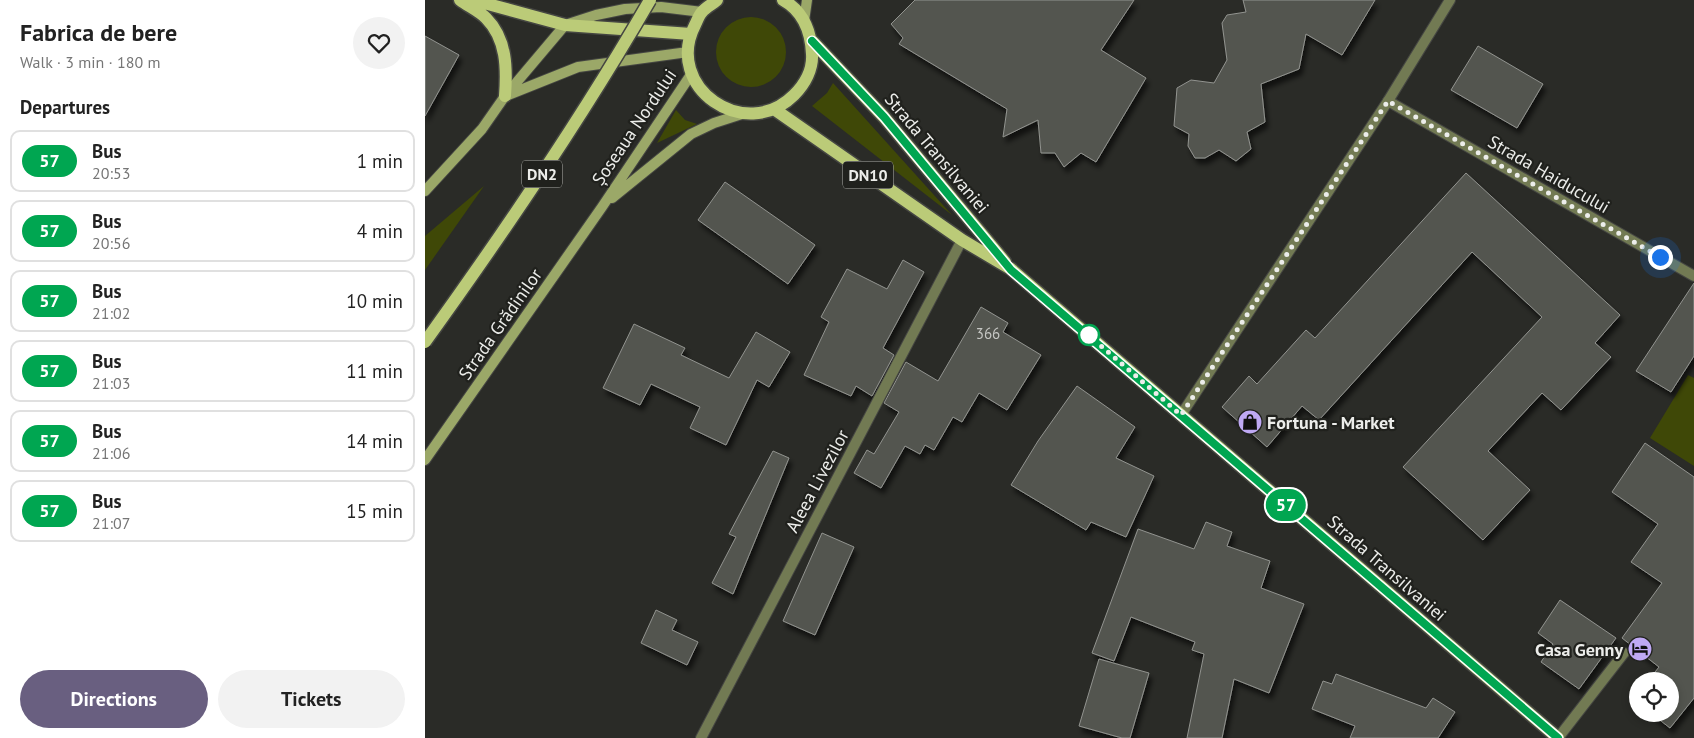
<!DOCTYPE html>
<meta charset="utf-8">
<style>
body{margin:0;font-family:"PT Sans",sans-serif;background:#f2f2f2;color:#222;height:100vh;display:flex;flex-direction:column;font-size:19px;white-space:nowrap}
*{box-sizing:border-box;margin:0}
p{font-size:16px;color:#767676}
.icon{flex:none;width:28px;height:28px;fill:none;stroke:currentColor;stroke-width:2;stroke-linecap:round;stroke-linejoin:round}
.map{position:relative;flex:1;overflow:hidden}
.sheet{display:flex;flex-direction:column;background:#fff;width:425px}
.sheet>*{flex:none}
.badge{padding:0 10px;border-radius:16px;font-size:18px;line-height:32px}
.buttons{position:absolute;left:1204px;top:672px;display:grid;gap:10px}
.buttons a{display:grid;place-items:center;width:50px;height:50px;border-radius:50%;background:#fff;box-shadow:0 2px 8px #0003;font-size:25px}
.you{position:absolute;width:25px;height:25px;margin:-12px;border:4px solid #fff;border-radius:50%;background:#1a73e8;box-shadow:0 0 0 8px #1a73e833}
.map>.badge{position:absolute;translate:-50% -50%;box-shadow:0 0 0 2px #fff}
h2{padding:0 20px;font-size:19px;line-height:45px}
.round{display:grid;place-items:center;flex:none;width:52px;height:52px;border-radius:26px;background:#f2f2f2}
.head{display:flex;align-items:center;justify-content:space-between;height:85px;padding:0 20px}
h1{font-size:24px;font-weight:700;line-height:38px}
.primary-button{display:flex;gap:10px;margin-top:auto;padding:10px 20px}
.primary-button a{flex:1;height:58px;border-radius:30px;background:#695f80;color:#fff;font-size:20px;font-weight:700;line-height:58px;text-align:center}
.primary-button a+a{background:#f2f2f2;color:#222}
ul{padding:0;list-style:none}
li{display:flex;align-items:center;gap:15px;height:62px;margin:0 10px 8px;padding:0 10px;border:2px solid #e0e0e0;border-radius:10px}
li div{flex:1}
li b{display:block;font-size:19px}
li em{font-style:normal}
li .badge{min-width:55px;font-weight:700;text-align:center}
main{display:flex;flex:1;min-height:0}
.map>svg:first-child{display:block}
</style>
<main>
<section class="sheet">
<div class="head"><div><h1>Fabrica de bere</h1><p>Walk · 3 min · 180 m</p></div><a class="round"><svg class="icon" aria-label="heart" viewBox="0 0 24 24"><path d="M12 20l-8-8c-3-5 5-10 8-4 3-6 11-1 8 4z"/></svg></a></div>
<h2>Departures</h2>
<ul>
<li><span class="badge" style="background:#00a651;color:#fff">57</span><div><b>Bus</b><p>20:53</p></div><em>1 min</em></li>
<li><span class="badge" style="background:#00a651;color:#fff">57</span><div><b>Bus</b><p>20:56</p></div><em>4 min</em></li>
<li><span class="badge" style="background:#00a651;color:#fff">57</span><div><b>Bus</b><p>21:02</p></div><em>10 min</em></li>
<li><span class="badge" style="background:#00a651;color:#fff">57</span><div><b>Bus</b><p>21:03</p></div><em>11 min</em></li>
<li><span class="badge" style="background:#00a651;color:#fff">57</span><div><b>Bus</b><p>21:06</p></div><em>14 min</em></li>
<li><span class="badge" style="background:#00a651;color:#fff">57</span><div><b>Bus</b><p>21:07</p></div><em>15 min</em></li>
</ul>
<div class="primary-button"><a>Directions</a><a>Tickets</a></div>
</section>
<div class="map">
<svg width="1269" height="738" viewBox="0 0 1269 738">
<defs>
<filter id="shadow"><feDropShadow dx="3" dy="5.5" stdDeviation="2.5" flood-color="#0009"/></filter>
</defs>
<rect width="100%" height="100%" fill="#2a2b27"/>
<path fill="#3f4807" d="M291 52a35 35 0 1 1 70 0a35 35 0 1 1-70 0Z
M408,83L527,215L387,106L402,93Z
M251,110L260,120L272,124L232,143Z
M59,186L0,270V236Z
M1263,375L1269,378V466L1225,438Z"/>
<path fill="#535450" stroke="#92948f" filter="url(#shadow)" d="M490,0H709L676,50L721,78L671,162L656,153L639,167L630,153H616L613,120L578,137L582,109L474,44L478,38L466,24Z
M818,0H950L917,55L881,34L874,69L836,84L840,122L822,132L826,149L811,161L794,150L780,158H770L763,146L764,134L749,126L752,88L766,80L789,83L802,60L797,23L802,15L821,12Z
M0,36L34,55L0,116Z
M1053,46L1118,84L1092,128L1026,90Z
M1041,173L1195,315L1170,343L1186,357L1136,410L1117,393L1063,451L1105,490L1058,540L978,467L1117,317L1047,252L894,420L877,406L842,447L797,407L824,376L832,384L881,330L890,338Z
M300,182L390,245L363,284L273,220Z
M478,260L499,272L458,348L469,355L447,396L431,386L426,396L379,375L404,322L396,317L422,269L462,289Z
M1269,283V356L1246,392L1211,371Z
M556,307L583,323L578,332L616,355L582,410L554,393L537,422L528,417L509,450L500,445L495,454L480,446L456,488L429,473L442,450L449,454L474,412L459,403L481,362L513,381Z
M209,324L260,348L256,355L304,378L331,332L365,352L344,387L332,380L301,445L265,428L275,407L226,384L215,405L178,388Z
M652,386L710,427L691,458L729,476L701,537L666,522L661,530L586,485L613,441Z
M1220,443L1269,477V698L1245,728L1227,714H1245V681H1223L1234,667L1197,638L1237,583L1206,562L1233,524L1187,492Z
M348,451L364,458L308,594L287,583L311,537L304,534Z
M781,522L807,532L802,546L845,561L836,588L879,604L844,693L809,679L797,738H762L779,654L767,650L770,642L706,617L689,661L667,653L713,529L769,549Z
M397,533L429,547L390,635L358,621Z
M1135,600L1191,638L1154,689L1116,662L1128,644L1113,633Z
M231,610L252,620L247,630L273,642L262,665L216,643Z
M674,659L724,673L705,738H697L654,726Z
M911,674L1001,708L1008,698L1030,712L1013,738H925L930,726L887,709L898,681L907,684Z"/>
<g fill="none" stroke-linecap="round" stroke-linejoin="round">
<defs>
<path id="lane" d="M963,101L1269,276
M1133,738L1199,653"/>
<path id="street" d="M756,415L963,101L1025,0
M276,738L537,240"/>
<path id="secondary" d="M379,21L382,0
M83,95L153,67L263,52
M0,191L57,129L80,96L140,25L171,15L200,9L236,7L277,12
M187,198L266,134L289,123L320,113
M0,460L177,207L267,73"/>
<path id="primary" d="M35,0C43,6 54,11 61,18C82,39 82,69 80,96
M48,0L140,25L266,34
M292,0C288,4 281,7 277,12C274,15 272,21 270,25C238,87 320,144 369,95C380,84 388,69 387,54C386,32 378,11 358,0
M387,41L459,117L580,262
M349,109L537,240L586,269L1133,738"/>
</defs>
<use href="#lane" stroke="#454642" stroke-width="12"/>
<use href="#street" stroke="#454642" stroke-width="12"/>
<use href="#secondary" stroke="#454642" stroke-width="12"/>
<use href="#primary" stroke="#454642" stroke-width="15"/>
<use href="#lane" stroke="#727a53" stroke-width="10"/>
<use href="#street" stroke="#727a53" stroke-width="10"/>
<use href="#secondary" stroke="#9ba868" stroke-width="10"/>
<use href="#primary" stroke="#bbcb78" stroke-width="12"/>
<defs>
<path id="primary-bridge" d="M0,342C80,231 157,118 225,0"/>
</defs>
<use href="#primary-bridge" stroke="#454642" stroke-width="15" stroke-linecap="butt"/>
<use href="#primary-bridge" stroke="#bbcb78" stroke-width="12"/>
</g>
<g fill="none" stroke-linecap="round" stroke-linejoin="round">
<defs>
<path id="line" d="M387,41L459,117L586,270L1133,738"/>
</defs>
<use href="#line" stroke="#fff" stroke-width="11"/>
<use href="#line" stroke="#00a651" stroke-width="8"/>
<path stroke="#ecedea" stroke-width="5" stroke-dasharray="0 9" d="M664,335L660,332L756,415L963,101L1235,257"/>
</g>
<defs>
<symbol id="shop-disc" viewBox="-11 -11 22 22"><circle r="9.5" fill="#bfa9f4" stroke="#20211d"/><path d="M-5-2.5h2.3a2.7 3.5 0 0 1 5.4 0H5L5.5 6h-11ZM-1.5-2.5h3a1.5 2.3 0 0 0-3 0Z" fill="#111"/></symbol>
<symbol id="hotel-disc" viewBox="-11 -11 22 22"><circle r="9.5" fill="#bfa9f4" stroke="#20211d"/><path d="M-6-4.5h1.5V1H6V5H4.5V3h-9V5H-6ZM-4 0a1.8 1.8 0 1 1 3.6 0ZM.5 0V-2.5h3Q6-2.5 6 0Z" fill="#111"/></symbol>
</defs>
<g fill-rule="evenodd">
<use href="#shop-disc" x="811" y="408" width="28" height="28"/>
<use href="#hotel-disc" x="1201" y="635" width="28" height="28"/>
</g>
<circle fill="#fff" stroke="#00a651" stroke-width="2.5" cx="664" cy="335" r="10"/>
<g text-anchor="middle" dominant-baseline="central" stroke-width="4.5" stroke-linejoin="round" paint-order="stroke">
<g font-size="15" fill="#c6c7c4">
<text x="563" y="333">366</text>
</g>
<g fill="#20211d" stroke="#afb0ac" stroke-width="1">
<rect x="97" y="160.5" width="40" height="27" rx="4"/>
<rect x="418" y="161.5" width="50" height="27" rx="4"/>
</g>
<g font-size="16" font-weight="bold" fill="#ecedea">
<text x="117" y="174">DN2</text>
<text x="443" y="175">DN10</text>
</g>
<g font-size="18" fill="#ecedea" stroke="#20211d">
<text transform="translate(209 127) rotate(-56)">Șoseaua Nordului</text>
<text transform="translate(512 153) rotate(50)">Strada Transilvaniei</text>
<text transform="translate(1124 174) rotate(30)">Strada Haiducului</text>
<text transform="translate(75 324) rotate(-55)">Strada Grădinilor</text>
<text transform="translate(392 481) rotate(-62)">Aleea Livezilor</text>
<text transform="translate(962 568) rotate(41)">Strada Transilvaniei</text>
</g>
<g font-size="18" font-weight="bold" fill="#ecedea" stroke="#20211d" text-anchor="start">
<text x="842" y="422">Fortuna - Market</text>
<text x="1198" y="649" text-anchor="end">Casa Genny</text>
</g>
</g>
</svg>
<div class="buttons">
<a><svg class="icon" aria-label="locate" viewBox="0 0 24 24"><circle cx="12" cy="12" r="6"/><path d="M12 2v4M12 18v4M2 12h4M18 12h4"/></svg></a>
</div>
<div class="you" style="left:1235px;top:257px"></div>
<b class="badge" style="left:861px;top:505px;background:#00a651;color:#fff">57</b>
</div>
</main>
